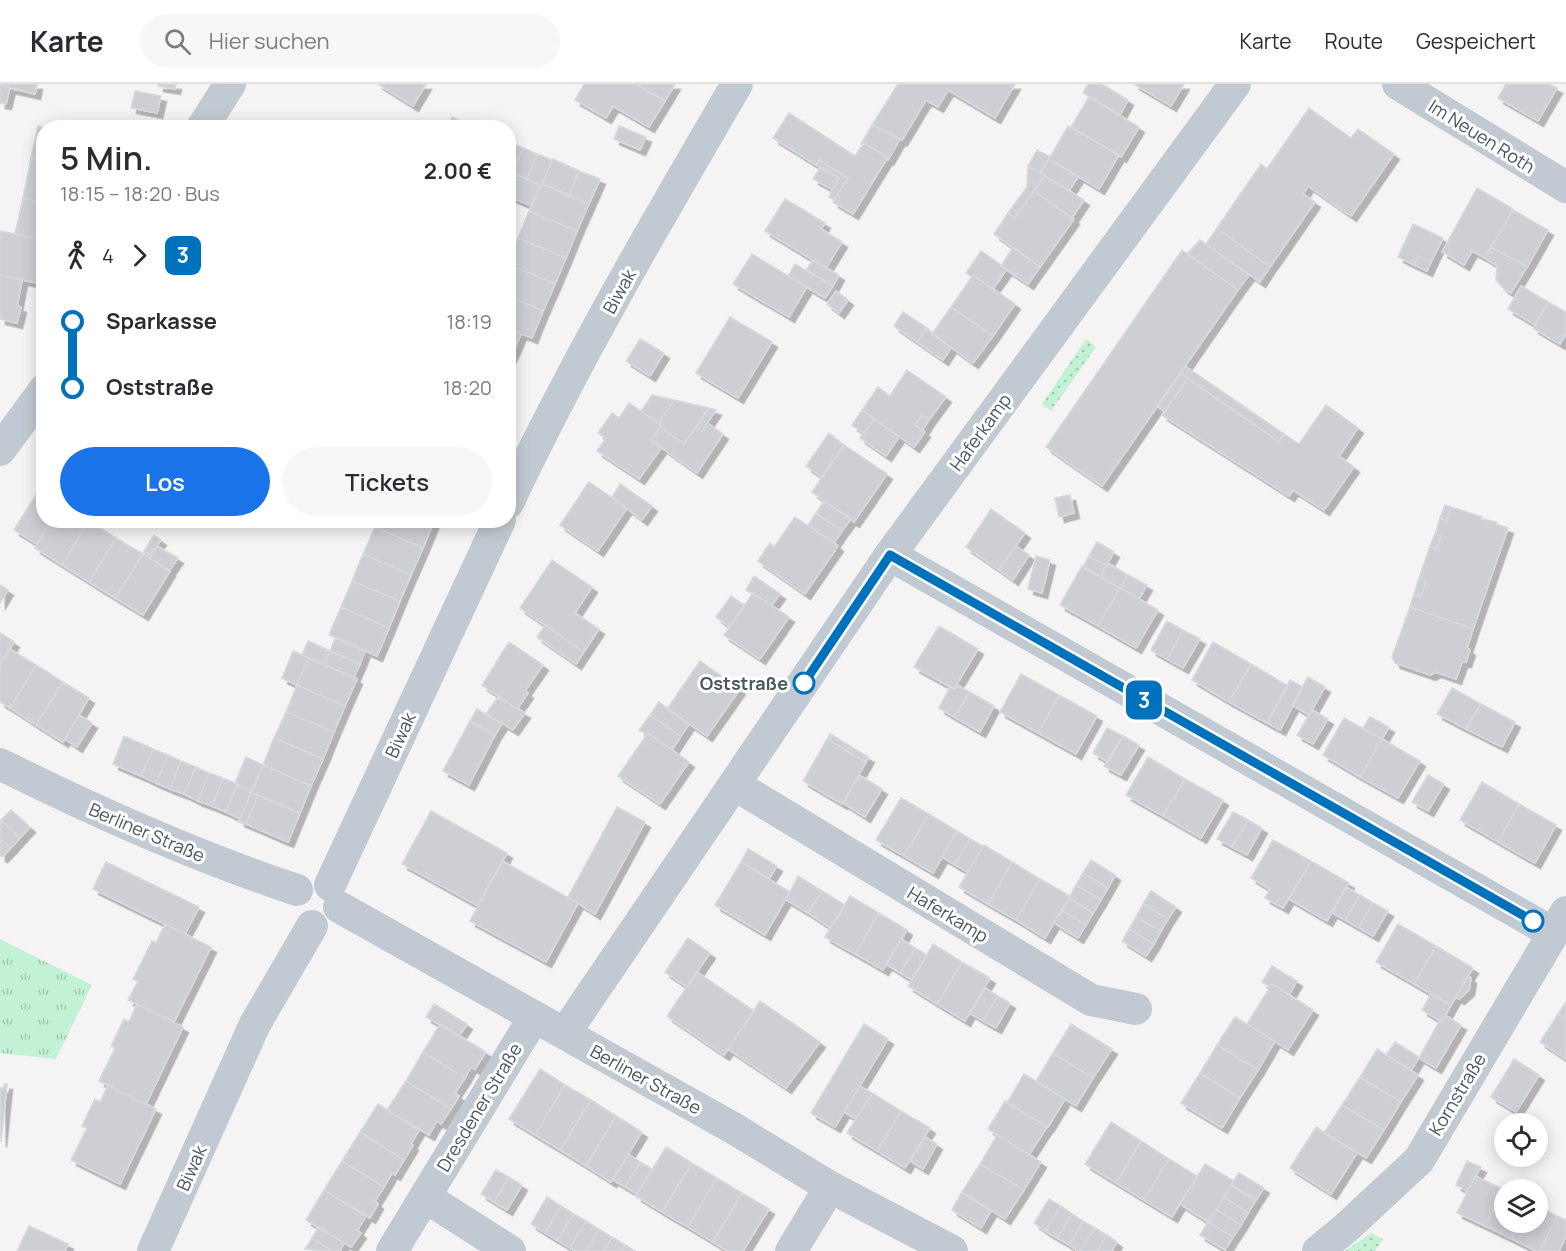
<!DOCTYPE html>
<html lang="de">
<meta charset="utf-8">
<style>
body{margin:0;font-family:Manrope,sans-serif;background:#f7f7f7;color:#2b2b33;height:100vh;display:flex;flex-direction:column;font-size:22px;white-space:nowrap}
*{box-sizing:border-box;margin:0}
p{font-size:20px;color:#7c7c81}
.icon{flex:none;width:33px;height:33px;fill:none;stroke:currentColor;stroke-width:2;stroke-linecap:round;stroke-linejoin:round}
.map{position:relative;flex:1;overflow:hidden}
.drawer{position:absolute;left:36px;top:36px;width:480px;height:408px;display:flex;flex-direction:column;background:#fff;border-radius:24px;box-shadow:0 3px 15px #0003}
.drawer>*{flex:none}
.badge{padding:0 12px;border-radius:9px;font-size:21px;line-height:39px}
.tools{position:absolute;left:1494px;top:1029px;display:grid;gap:12px}
.tools a{display:grid;place-items:center;width:54px;height:54px;border-radius:50%;background:#fff;box-shadow:0 3px 15px #0003;font-size:30px}
.map>.badge{position:absolute;translate:-50% -50%;box-shadow:0 0 0 3px #fff}
.legs{display:flex;align-items:center;gap:9px;height:66px;padding:0 24px;font-size:20px}
.legs p{margin-inline-start:auto}
.summary{display:flex;align-items:center;justify-content:space-between;height:102px;padding:0 24px}
h1{font-size:33px;font-weight:600;line-height:45px}
.action{display:flex;gap:12px;margin-top:auto;padding:12px 24px}
.action a{flex:1;height:69px;border-radius:36px;background:#1a73e8;color:#fff;font-size:24px;font-weight:600;line-height:69px;text-align:center}
.action a+a{background:#f7f7f7;color:#2b2b33}
ul{padding:0 24px;list-style:none}
li{display:flex;align-items:center;gap:21px;height:66px;font-size:22px}
li i{display:grid;place-items:center;width:9px;height:100%;margin:0 8px;background:currentColor}
li i::after{content:'';width:15px;height:15px;margin:-8px;border:4px solid;border-radius:50%;background:#fff}
li p{margin-inline-start:auto}
li:first-child i{background:linear-gradient(#0000 50%,currentColor 0)}
li:last-child i{background:linear-gradient(currentColor 50%,#0000 0)}
header{display:flex;align-items:center;gap:36px;box-sizing:border-box;height:84px;padding:0 30px;background:#fff;border-bottom:2px solid #e1e1e2}
header strong{font-size:28px}
nav{display:flex;gap:33px;margin-inline-start:auto;font-size:21px}
.search{width:420px;height:54px;background:#f7f7f7;display:flex;align-items:center;gap:15px;box-sizing:border-box;padding:0 21px;border-radius:33px;color:#7c7c81;font-size:22px}
.map>svg:first-child{display:block}
</style>
<header>
<strong>Karte</strong>
<div class="search"><svg class="icon" aria-label="search" viewBox="0 0 24 24"><circle cx="10" cy="10" r="6"/><path d="M15 15l6 6"/></svg>Hier suchen</div>
<nav><a>Karte</a><a>Route</a><a>Gespeichert</a></nav>
</header>
<div class="map">
<svg width="1566" height="1167" viewBox="0 0 1566 1167">
<defs>
<pattern id="grass-dots" width="8" height="8" patternUnits="userSpaceOnUse" patternTransform="scale(1.5)"><rect width="8" height="8" fill="#c3f1d5"/><path d="M2 2h.1M6 6h.1" fill="none" stroke="#a0c6b0" stroke-width="1.8" stroke-linecap="round"/></pattern>
<pattern id="park-tufts" width="24" height="20" patternUnits="userSpaceOnUse" patternTransform="scale(1.5)"><rect width="24" height="20" fill="#c3f1d5"/><path d="M3 7l-1-3M5 7V3M7 7l1-3M15 17l-1-3M17 17v-4M19 17l1-3" fill="none" stroke="#a0c6b0"/></pattern>
<filter id="shadow"><feDropShadow dx="5.5" dy="5.5" stdDeviation="0" flood-color="#0004"/></filter>
</defs>
<rect width="100%" height="100%" fill="#f5f3f3"/>
<path fill="url(#grass-dots)" d="M1086,255L1096,263L1051,327L1042,320Z
M1371,1149L1383,1155L1375,1167H1345Z"/>
<path fill="url(#park-tufts)" d="M0,855L92,901L56,975L0,969Z"/>
<path fill="#cdcfd5" stroke="#d7d9de" stroke-width="1.5" filter="url(#shadow)" d="M0,0H37L35,10L9,4Z
M158,0H176L175,5L158,2Z
M378,0H426L413,22Z
M584,0H636L665,17L649,43L613,22L606,34L575,16Z
M636,0H675L665,17Z
M898,0H1015L995,34L948,6L938,23L926,16L902,56L872,41Z
M1088,0H1102L1128,16L1120,31L1083,9Z
M1134,0H1184L1171,22Z
M1506,0H1549L1557,4L1538,37L1498,14Z
M0,1L10,3L6,20L0,19Z
M135,7L161,12L157,29L131,24Z
M1089,13L1139,43L1121,73L1071,43Z
M1309,24L1351,54L1358,45L1394,70L1351,132L1308,102L1303,110L1315,118L1270,183L1217,144L1261,80L1267,85Z
M789,29L855,72L864,59L888,73L853,130L833,118L848,94L819,76L816,81L773,54Z
M452,33L467,40L465,44H448Z
M304,37L315,44H300Z
M872,41L900,55L888,76L886,75L888,73L864,59L863,61L861,60Z
M38,42L46,44H44V77L31,74Z
M619,42L646,53L640,66L614,55Z
M1068,42L1119,71L1099,105L1049,75Z
M509,58L523,64L513,89L508,87Z
M523,64L537,70L527,95L513,89Z
M1037,66L1050,73L1040,89L1028,82Z
M537,70L552,76L542,100L540,101L527,95Z
M31,74L44,77V119L23,114Z
M553,75L579,87L569,111L542,100Z
M1049,75L1078,93L1069,107L1040,89Z
M819,76L848,94L834,116L829,113L839,94L816,81Z
M1028,82L1045,92L1015,134L1008,129L1027,103Z
M821,83L839,94L833,106L813,95Z
M579,87L600,95L589,120L569,111Z
M517,91L540,101L532,122L508,112Z
M1045,92L1084,116L1072,134L1034,107Z
M541,100L589,120L577,147L529,127Z
M1477,104L1513,125L1485,174L1472,167L1464,181L1442,168Z
M1034,107L1074,135L1040,183L994,150L1008,129L1015,134Z
M23,114L44,119V156L15,150Z
M785,115L825,139L821,145L842,158L826,184L765,147Z
M1513,126L1548,146L1527,183L1491,163Z
M529,127L577,147L566,174L518,154Z
M1413,140L1443,154L1431,178L1418,172L1414,181L1398,173Z
M1217,144L1270,183L1260,198L1206,160Z
M0,147L44,156V174L37,199L0,191Z
M518,154L566,174L555,200L508,180Z
M1200,156L1249,191L1238,206L1187,170Z
M1013,163L1040,183L1028,200L1001,182Z
M1491,163L1527,183L1511,209L1503,204L1496,196L1497,182L1485,174Z
M1182,166L1238,206L1102,402L1046,363Z
M981,167L1007,185L993,205L973,191L972,193L966,189Z
M752,170L807,203L789,233L733,200Z
M1418,172L1431,178L1427,187L1414,181Z
M813,176L839,191L833,202L806,186Z
M508,180L555,200L543,227L508,212Z
M795,180L833,202L825,214L788,192Z
M0,191L22,196L17,222L21,223L17,239L0,235Z
M973,191L1015,220L993,252L951,223Z
M1521,202L1548,218L1535,241L1508,225Z
M836,207L848,216L839,229L827,220Z
M508,212L543,227L532,254L508,245Z
M1548,218L1566,228V250L1560,260L1533,244Z
M951,223L993,252L973,279L932,250Z
M903,228L927,244L917,258L894,242Z
M730,233L772,258L738,314L696,289Z
M927,244L951,264L943,276L917,258Z
M508,245L521,250L515,264L508,261Z
M640,255L664,269L650,292L626,277Z
M508,261L515,264L508,279Z
M1185,282L1284,350L1279,358L1180,289Z
M907,286L946,313L929,336L922,331L915,341L925,348L914,363L862,326L878,303L890,312Z
M1180,289L1188,294L1165,328L1157,322Z
M1188,294L1279,358L1284,350L1299,360L1326,321L1358,344L1339,372L1354,383L1324,426L1293,406L1289,412L1162,331Z
M652,311L674,316L659,339L641,327Z
M674,316L709,324L684,360L660,343L659,339Z
M629,319L661,341L651,356L662,363L639,395L597,367L606,354L598,349L612,329L619,334Z
M709,324L716,326L702,347L696,343Z
M862,326L874,335L864,349L852,341Z
M922,331L929,336L922,347L915,341Z
M874,335L899,353L886,372L860,354Z
M707,339L723,350L697,389L651,356L660,343L684,360L696,343L702,347Z
M829,349L844,361L822,393L806,382Z
M844,361L887,390L854,438L812,408Z
M44,398V436H52L37,460L14,446Z
M589,398L627,424L598,467L560,441Z
M620,400L652,422L642,436L612,413Z
M1070,411L1074,429L1059,433L1055,414Z
M824,417L851,435L842,447L816,429Z
M1445,421L1451,423L1446,437L1440,434Z
M1451,423L1482,433L1481,435L1497,438L1496,440L1508,444L1473,545L1410,523L1414,510L1421,513L1426,496L1419,494L1430,462L1437,465L1441,452L1435,450L1440,434L1446,437Z
M991,425L1025,449L999,486L966,463Z
M816,429L842,447L834,459L808,441Z
M795,433L838,462L805,510L758,477L770,459L774,463Z
M52,436L89,437L62,481L35,464Z
M377,436H434V437L423,464L375,443Z
M89,437L116,454L89,498L62,481Z
M375,443L423,464L411,491L363,470Z
M1435,450L1441,452L1437,465L1430,462Z
M154,451L161,456L151,471L144,467Z
M116,454L143,470L115,514L89,498Z
M1097,458L1114,468L1106,482L1089,472Z
M157,462L178,474L169,487L143,470L144,467L151,471Z
M1016,462L1029,471L1013,496L999,486Z
M143,470L170,487L143,531L115,514Z
M363,470L411,491L400,517L352,497Z
M1036,472L1050,476L1042,509L1028,505Z
M1089,472L1106,482L1100,493L1083,483Z
M552,476L592,503L575,529L599,545L584,568L520,524Z
M1108,479L1128,491L1120,504L1100,493Z
M1082,482L1120,504L1098,542L1060,521Z
M1128,491L1147,501L1139,515L1120,504Z
M754,492L780,510L772,521L746,506Z
M1419,494L1426,496L1421,513L1414,510Z
M352,497L400,517L389,544L341,523Z
M0,501L8,506L0,519Z
M1120,504L1158,526L1136,564L1098,542Z
M753,509L789,533L760,575L724,551Z
M731,512L744,521L730,543L716,533Z
M341,523L389,544L377,572L329,551Z
M1410,523L1473,545L1467,564L1470,566L1466,578H1462L1456,595L1436,588L1430,591L1395,579L1392,573Z
M1167,537L1183,546L1167,575L1151,566Z
M545,541L584,568L576,580L537,553Z
M939,542L978,565L954,605L914,583Z
M1183,546L1200,555L1183,584L1167,575Z
M0,549L14,558L0,581Z
M335,554L365,567L360,580L330,567Z
M308,557L330,567L324,581L302,571Z
M509,558L543,581L525,607L528,609L517,625L482,601Z
M1213,558L1251,580L1229,618L1192,596Z
M10,565L36,581L10,624L0,618V581Z
M293,567L309,574L297,601L282,594Z
M330,567L360,580L354,593L324,581Z
M309,574L357,595L345,622L297,601Z
M700,577L740,605L707,652L667,625Z
M1251,580L1288,602L1267,639L1229,618Z
M36,581L63,598L36,641L10,624Z
M1021,590L1059,611L1038,649L1000,628Z
M1308,593L1325,603L1309,631L1292,621Z
M1290,596L1303,603L1280,646L1267,639Z
M63,598L89,614L63,658L36,641Z
M297,601L345,622L334,648L286,628Z
M957,601L970,608L954,633L939,624L950,603L954,605Z
M1452,604L1481,620L1466,645L1437,630Z
M970,608L994,622L980,648L954,633Z
M1059,611L1097,632L1076,670L1038,649Z
M498,613L525,629L513,646L486,630Z
M659,618L689,640L681,652L650,631Z
M1481,620L1515,638L1502,663L1466,645Z
M477,625L502,640L495,651L470,637Z
M1312,626L1328,635L1313,660L1297,651Z
M286,628L334,648L323,675L274,654Z
M79,631L92,639L77,663L65,655Z
M650,631L681,652L672,666L648,649L647,651L639,646Z
M1370,633L1389,643L1382,655L1363,644Z
M1344,634L1382,655L1360,693L1323,671Z
M470,637L495,651L469,701L443,687Z
M1107,644L1123,652L1108,678L1093,669Z
M648,649L689,678L660,720L618,692Z
M830,650L832,651L829,656L859,674L865,678L868,673H869L842,720L803,697Z
M832,651L868,673L865,678L829,656Z
M124,652L153,665L141,692L113,680Z
M1123,652L1139,661L1121,691L1104,682Z
M274,654L323,675L311,702L263,681Z
M1382,655L1420,677L1398,714L1360,693Z
M153,665L168,671L156,699L141,692Z
M168,671L181,677L170,705L156,699Z
M246,673L263,681L252,707L235,699Z
M1148,673L1185,695L1163,732L1126,711Z
M181,677L196,683L184,710L170,705Z
M263,681L311,702L300,729L251,709Z
M196,683L209,689L198,717L184,710Z
M209,689L223,694L212,722L198,717Z
M859,691L882,705L865,733L843,719Z
M1428,691L1444,700L1428,727L1412,718Z
M223,694L237,700L226,728L212,722Z
M1185,695L1223,716L1201,754L1163,732Z
M1482,698L1519,720L1498,758L1460,736Z
M237,700L252,707L240,735L226,728Z
M251,709L258,711L246,740L239,737Z
M258,711L300,729L288,758L246,740Z
M901,714L929,730L904,772L876,756Z
M1519,720L1556,741L1535,779L1498,758Z
M617,723L645,738L595,830L568,813Z
M11,726L30,743L20,754L1,736Z
M431,727L507,769L478,822L402,780Z
M1233,728L1248,736L1232,763L1217,755Z
M929,730L957,747L933,789L904,772Z
M1,736L20,754L11,764L0,755Z
M1248,736L1262,744L1247,771L1232,763Z
M957,747L970,755L955,781L942,773Z
M0,755L11,764L2,773L0,772Z
M970,755L983,762L968,788L955,781Z
M1273,756L1311,777L1283,824L1265,814L1270,805L1251,794Z
M984,761L1012,778L988,820L959,803Z
M748,765L777,782L769,795L741,778Z
M1091,776L1115,791L1108,804L1083,789Z
M502,777L578,819L546,878L470,837Z
M1311,777L1349,799L1327,837L1289,815Z
M106,778L199,823L185,850L93,805Z
M741,778L790,808L765,851L715,821Z
M1012,778L1040,795L1016,836L988,820Z
M1083,789L1108,804L1101,816L1076,801Z
M798,792L822,807L808,829L786,816Z
M1040,795L1070,812L1045,854L1016,836Z
M1076,801L1101,816L1093,829L1069,814Z
M1346,803L1360,811L1345,836L1331,828Z
M822,807L845,821L831,844L808,829Z
M1151,807L1176,823L1168,835L1143,820Z
M1360,811L1373,819L1359,844L1345,836Z
M850,812L879,829L855,870L825,853Z
M1069,814L1093,829L1086,841L1061,826Z
M1373,819L1388,827L1373,852L1359,844Z
M1143,820L1168,835L1161,847L1136,833Z
M1061,826L1086,841L1078,854L1054,839Z
M879,829L907,846L883,886L855,870Z
M1136,833L1161,847L1154,860L1129,845Z
M165,840L211,863L174,938L128,916L138,897L133,895L152,857L156,859Z
M1398,840L1436,862L1414,900L1376,878Z
M1129,845L1154,860L1146,872L1122,857Z
M688,854L710,869L687,903L665,888Z
M901,855L915,864L900,889L886,880Z
M933,860L962,878L937,920L908,902Z
M1436,862L1473,884L1451,921L1414,900Z
M915,864L927,871L912,896L900,889Z
M962,878L990,894L965,937L937,920Z
M1272,882L1297,897L1289,911L1272,900L1270,903L1262,898Z
M697,888L754,927L724,971L667,932Z
M1468,892L1471,894L1469,906L1459,915L1456,913Z
M1272,900L1313,926L1288,966L1247,940Z
M985,904L998,912L983,937L970,929Z
M1431,910L1451,921L1442,938L1422,926Z
M998,912L1010,919L996,944L983,937Z
M760,917L820,958L786,1004L728,965Z
M1566,918V935L1558,930Z
M137,920L183,943L146,1020L99,997L115,964L111,962L124,935L129,938Z
M434,920L467,940L459,952L426,933Z
M1558,930L1566,935V975L1540,958Z
M1445,931L1461,941L1436,984L1419,974L1440,936L1442,938Z
M1235,933L1275,957L1258,986L1217,961Z
M440,940L486,968L475,985L471,983L465,994L423,968Z
M864,940L888,955L835,1043L811,1029Z
M1071,940L1112,965L1093,994L1053,969Z
M1395,958L1419,973L1411,987L1386,971Z
M1217,961L1258,986L1240,1014L1200,989Z
M1377,965L1418,991L1401,1018L1360,993Z
M423,968L465,994L455,1009L459,1012L451,1025L406,997Z
M1053,969L1093,994L1076,1022L1036,997Z
M1514,975L1539,991L1516,1028L1491,1013Z
M540,985L565,1001L535,1051L509,1035Z
M1200,989L1240,1014L1222,1044L1181,1019Z
M1024,990L1065,1015L1048,1043L1007,1019Z
M1360,993L1401,1018L1384,1046L1342,1021Z
M406,997L451,1025L441,1040L437,1037L429,1051L387,1026Z
M4,1000H7L1,1058L0,1004H4Z
M108,1001L156,1025L120,1100L71,1076L87,1044L82,1042L95,1015L100,1018Z
M565,1001L591,1016L560,1066L535,1051Z
M860,1002L872,1009L856,1035L844,1028Z
M872,1009L901,1027L877,1067L847,1049Z
M591,1016L616,1032L586,1082L560,1066Z
M1005,1017L1047,1043L1029,1071L988,1045Z
M378,1020L419,1046L411,1060L413,1061L404,1076L360,1048Z
M1342,1021L1384,1046L1366,1074L1324,1049Z
M901,1027L930,1044L905,1084L877,1067Z
M616,1032L642,1048L611,1098L586,1082Z
M1111,1038L1141,1057L1116,1099L1085,1080Z
M1316,1043L1357,1069L1331,1110L1290,1084Z
M360,1048L404,1076L395,1091L392,1089L384,1103L342,1077Z
M997,1051L1041,1078L1024,1106L980,1080Z
M925,1053L937,1060L923,1085L910,1077Z
M1141,1057L1169,1075L1144,1116L1116,1099Z
M666,1063L692,1079L662,1128L636,1112Z
M628,1070L640,1078L625,1103L613,1096Z
M1169,1075L1197,1092L1172,1133L1144,1116Z
M342,1077L384,1103L375,1117L378,1120L370,1134L324,1106Z
M1467,1077L1481,1083L1467,1107L1456,1101Z
M640,1078L652,1085L637,1110L625,1103Z
M692,1079L717,1094L688,1143L662,1128Z
M980,1080L1024,1106L1005,1135L962,1108Z
M1205,1080L1234,1097L1208,1138L1180,1120Z
M496,1086L509,1093L494,1118L481,1110Z
M1239,1089L1264,1104L1256,1116L1231,1101Z
M1475,1092L1503,1105L1485,1142L1457,1129Z
M509,1093L522,1101L507,1126L494,1118Z
M717,1094L742,1109L713,1158L688,1143Z
M1231,1101L1256,1116L1248,1129L1224,1113Z
M1503,1105L1504,1106V1138H1520L1512,1155L1485,1142Z
M324,1106L366,1132L357,1146L361,1149L351,1163L306,1136Z
M962,1108L991,1127L981,1144L952,1126Z
M742,1109L769,1125L743,1167H727L713,1158Z
M547,1113L561,1122L545,1149L531,1140Z
M1224,1113L1248,1129L1241,1141L1216,1125Z
M1049,1115L1061,1122L1045,1147L1034,1139Z
M561,1122L574,1130L557,1156L545,1149Z
M1061,1122L1072,1130L1057,1154L1045,1147Z
M1538,1122L1557,1132L1540,1167H1536L1512,1155L1520,1138H1538Z
M1216,1125L1241,1141L1233,1153L1208,1138Z
M574,1130L586,1137L570,1164L557,1156Z
M1072,1130L1083,1137L1069,1161L1057,1154Z
M1557,1132L1566,1136V1152L1559,1167H1540Z
M586,1137L599,1145L586,1167H575L570,1164Z
M1083,1137L1095,1144L1080,1167H1078L1069,1161Z
M1208,1138L1233,1153L1225,1166L1200,1151Z
M29,1142L68,1160L65,1167H17Z
M319,1143L344,1159L340,1167H332L312,1154Z
M1095,1144L1107,1151L1097,1167H1080Z
M599,1145L612,1153L604,1167H586Z
M1107,1151L1117,1158L1112,1167H1097Z
M612,1153L625,1161L621,1167H604Z
M312,1154L332,1167L305,1165Z
M625,1161L635,1167H621Z"/>
<g fill="none" stroke-linecap="round" stroke-linejoin="round">
<path stroke="#c1cad2" stroke-width="32" d="M1398,0L1566,103
M202,44L230,0
M0,366L44,306
M508,419C576,275 657,137 737,0
M890,471L1553,849
M0,680C96,728 195,772 297,806
M735,701L1091,916L1136,925
M330,801L500,436
M339,823L733,1044L830,1103L952,1167
M565,949L890,471L1235,0
M425,1113L510,1167
M153,1167L255,940L312,842
M392,1167L534,933
M791,1167L830,1103
M1318,1167L1346,1144L1419,1076L1566,828"/>
</g>
<g fill="none" stroke-linecap="round" stroke-linejoin="round">
<defs>
<path id="line-1" d="M804,599L890,471L1533,837"/>
</defs>
<use href="#line-1" stroke="#fff" stroke-width="14"/>
<use href="#line-1" stroke="#0072bc" stroke-width="9"/>
</g>
<g fill="#fff" stroke="#0072bc" stroke-width="3">
<circle cx="804" cy="599" r="10"/>
<circle cx="1533" cy="837" r="10"/>
</g>
<g text-anchor="middle" dominant-baseline="central" stroke-width="6" stroke-linejoin="round" paint-order="stroke">
<g font-size="18" fill="#4a5661" stroke="#fff">
<text transform="translate(1482 52) rotate(32)">Im Neuen Roth</text>
<text transform="translate(619 207) rotate(-61)">Biwak</text>
<text transform="translate(980 348) rotate(-54)">Haferkamp</text>
<text transform="translate(400 651) rotate(-65)">Biwak</text>
<text transform="translate(147 748) rotate(23)">Berliner Straße</text>
<text transform="translate(948 830) rotate(31)">Haferkamp</text>
<text transform="translate(646 995) rotate(29)">Berliner Straße</text>
<text transform="translate(1457 1010) rotate(-59)">Kornstraße</text>
<text transform="translate(479 1023) rotate(-59)">Dresdener Straße</text>
<text transform="translate(191 1084) rotate(-66)">Biwak</text>
</g>
<g font-size="18" font-weight="bold" fill="#4a5661" stroke="#fff" text-anchor="end">
<text x="788" y="599">Oststraße</text>
</g>
</g>
</svg>
<div class="tools">
<a><svg class="icon" aria-label="locate" viewBox="0 0 24 24"><circle cx="12" cy="12" r="6"/><path d="M12 2v4M12 18v4M2 12h4M18 12h4"/></svg></a>
<a><svg class="icon" aria-label="layers" viewBox="0 0 24 24"><path d="M12 4l9 5-9 5-9-5zM3 14l9 5 9-5"/></svg></a>
</div>
<b class="badge" style="left:1144px;top:616px;background:#0072bc;color:#fff">3</b>
<section class="drawer">
<div class="summary"><div><h1>5 Min.</h1><p>18:15 – 18:20 · Bus</p></div><b>2.00 €</b></div>
<div class="legs"><svg class="icon" aria-label="walk" viewBox="0 0 24 24"><circle cx="13" cy="4" r="2"/><path d="M13 8l-2 6 4 7M11 14l-3 7M7 12l3-4h3l4 4"/></svg>4<svg class="icon" aria-label="forward" viewBox="0 0 24 24"><path d="M9 5l7 7-7 7"/></svg><b class="badge" style="background:#0072bc;color:#fff">3</b></div>
<ul>
<li><i style="color:#0072bc"></i><b>Sparkasse</b><p>18:19</p></li>
<li><i style="color:#0072bc"></i><b>Oststraße</b><p>18:20</p></li>
</ul>
<div class="action"><a>Los</a><a>Tickets</a></div>
</section>
</div>
